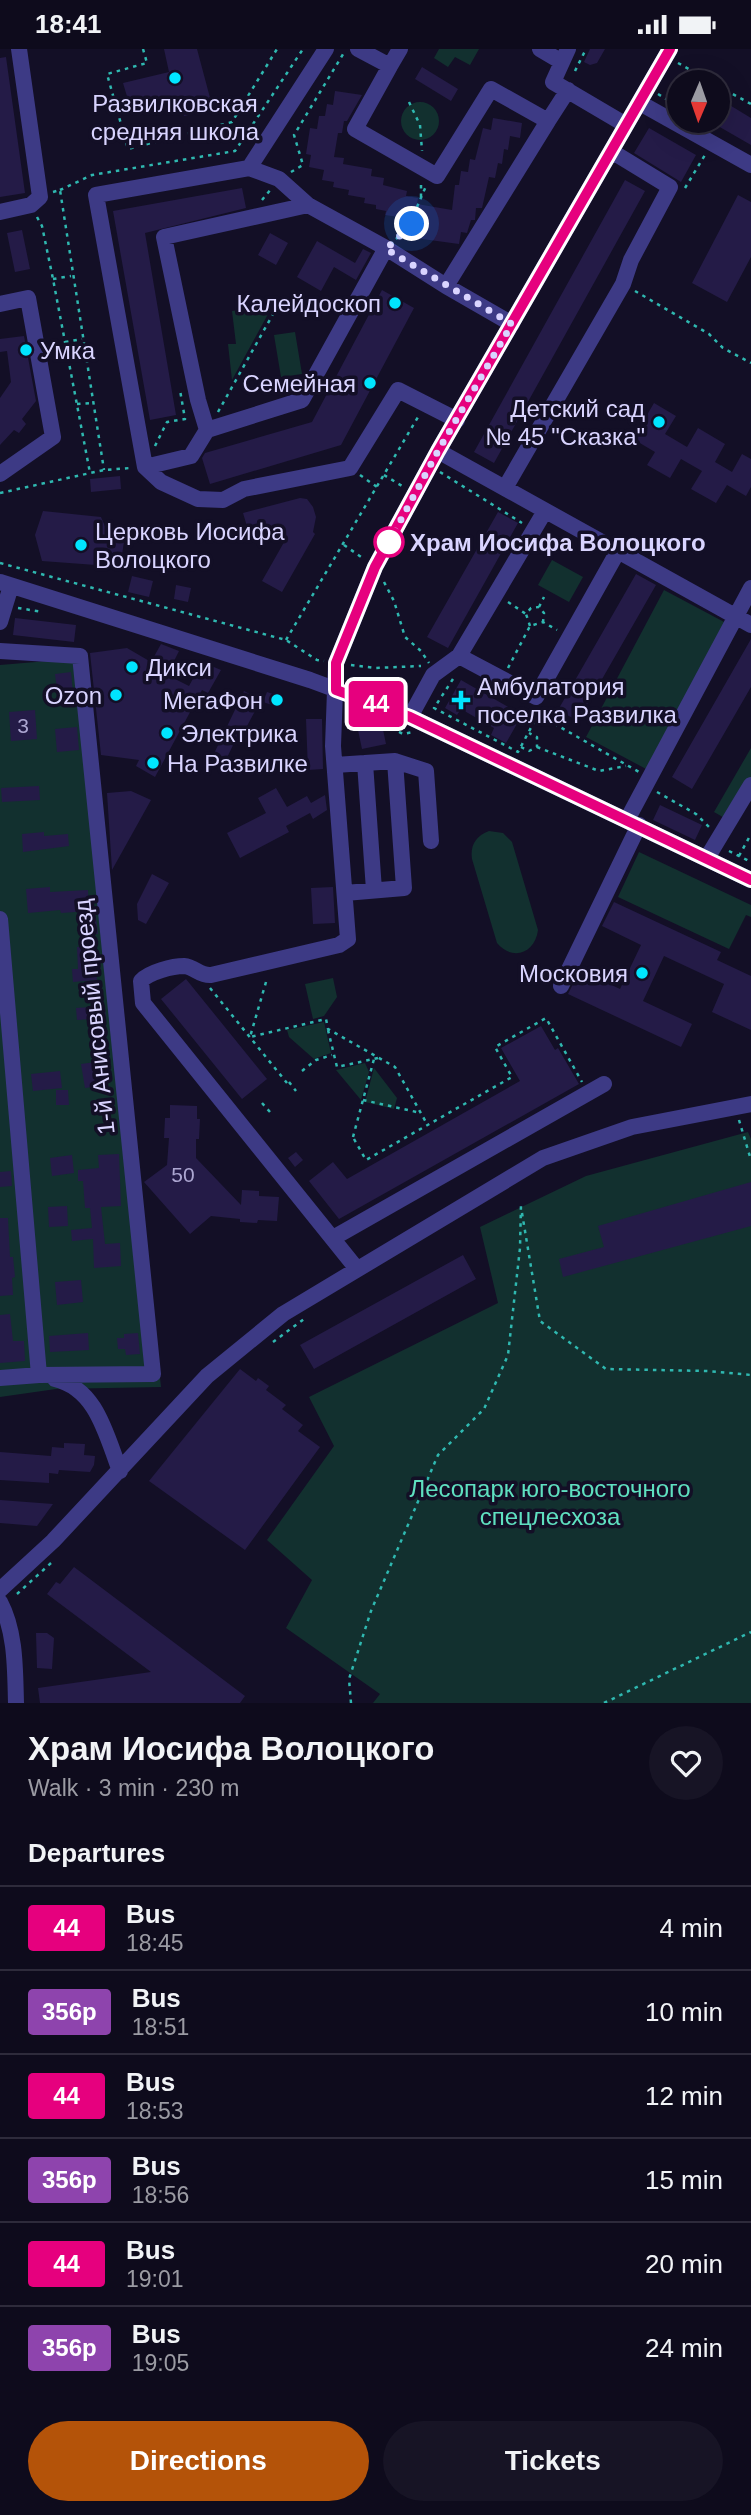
<!DOCTYPE html>
<meta charset="utf-8">
<style>
body{margin:0;font-family:Helvetica,sans-serif;background:#171425;color:#f1f3f6;height:100vh;display:flex;flex-direction:column;font-size:26px;white-space:nowrap}
*{box-sizing:border-box;margin:0}
p{font-size:23px;color:#9b9ba3}
.icon{flex:none;width:38px;height:38px;fill:none;stroke:currentColor;stroke-width:2;stroke-linecap:round;stroke-linejoin:round}
.map{position:relative;height:1654px;overflow:hidden}
.drawer{display:flex;flex-direction:column;background:#0e0b1c;flex:1}
.drawer>*{flex:none}
.badge{padding:0 14px;border-radius:5px;font-size:24px;line-height:46px}
.needle{width:46px;rotate:182deg}
.buttons{position:absolute;left:667px;top:21px;display:grid;gap:14px}
.buttons a{display:grid;place-items:center;width:63px;height:63px;border-radius:50%;background:#0e0b1c;box-shadow:0 7px 28px #0002,0 0 0 2px #2e2b3b;font-size:35px}
.you{position:absolute;width:35px;height:35px;margin:-18px;border:5px solid #fff;border-radius:50%;background:#1a73e8;box-shadow:0 0 0 10px #1a73e833}
.map>.badge{position:absolute;translate:-50% -50%;box-shadow:0 0 0 4px #fff}
h2{padding:0 28px;font-size:26px;line-height:63px}
.round{display:grid;place-items:center;flex:none;width:74px;height:74px;border-radius:37px;background:#171425}
.overview{display:flex;align-items:center;justify-content:space-between;height:119px;padding:0 28px}
h1{font-size:33px;font-weight:700;line-height:52px}
.button{display:flex;gap:14px;margin-top:auto;padding:14px 28px}
.button a{flex:1;height:80px;border-radius:42px;background:#b45309;color:#fff;font-size:28px;font-weight:700;line-height:80px;text-align:center}
.button a+a{background:#171425;color:#f1f3f6}
ul{padding:0;list-style:none}
li{display:flex;align-items:center;gap:21px;height:84px;padding:0 28px;border-top:2px solid #2e2b3b}
li div{flex:1}
li b{display:block;font-size:26px}
li em{font-style:normal}
li .badge{min-width:77px;font-weight:700;text-align:center}
.status{display:flex;justify-content:space-between;align-items:center;height:49px;padding:0 35px;background:#0e0b1c;direction:ltr}
.status svg{height:19px;fill:currentColor}
.map>svg:first-child{display:block}
</style>
<div class="status"><b>18:41</b><svg viewBox="0 0 49 12"><path d="M0 12V9h3v3zM5 12V6h3v6zM10 12V3h3v9zM15 12V0h3v12zM26 1h20v11H26zM47 4h2v5h-2z"/></svg></div>
<div class="map">
<svg width="751" height="1654" viewBox="0 0 751 1654">
<rect width="100%" height="100%" fill="#130f26"/>
<path fill="#12302f" d="M439,0H479L470,16L455,8L448,18L434,9Z
M401 72a19 19 0 1 1 38 0a19 19 0 1 1-38 0Z
M273,256L232,331L228,295H236L232,262Z
M295,283L302,325L281,328L274,286Z
M552,511L583,528L569,553L538,536Z
M664,541L726,574L648,721L586,688Z
M83,609L161,1338L56,1340L0,1348V616Z
M751,699V731L728,771L714,763Z
M489,782L503,784L512,793L538,881C535,905 512,912 497,894L472,810C470,796 476,787 489,782Z
M639,803L751,856V868L746,866L729,900L618,848Z
M333,929L337,948L324,967L313,970L305,935Z
M324,973L331,1004L314,1010L289,988L287,981Z
M365,1014L369,1023L361,1051L336,1021Z
M374,1019L397,1049L394,1060L365,1053Z
M748,1083L751,1090V1654H373L380,1645L286,1579L312,1531L267,1491L334,1397L309,1348L498,1254L480,1178L586,1127Z"/>
<path fill="#241b47" d="M164,0H197L213,60L184,67L179,51L132,64L123,34L169,23Z
M590,0H605L597,14L590,16L584,13Z
M6,8L25,144L0,148V9Z
M422,18L458,40L451,52L415,30Z
M335,42L362,46L347,72H344L342,84H338L334,108L344,109L343,115L372,120L371,127L384,129L383,136L407,142L406,147L418,149L417,155L452,161L455,136H459L461,122L468,123L470,110L475,111L483,79L491,81L493,69L522,74L520,89L510,87L508,101L504,100L502,115L498,114L495,129L489,128L482,159H476L475,171H471L467,184L461,183L459,195L415,189L416,182L411,181L412,175L399,173V168L385,166L386,162L376,160V156L364,154L365,149L348,146L349,141L333,138L334,133L322,131L324,121L309,118L311,106L306,105L310,79L317,80L319,67H325L327,55L333,56Z
M718,49L751,69V96L718,77Z
M649,79L696,106L681,133L634,104Z
M625,131L645,142L494,414L474,403Z
M242,139L246,159L145,184L176,366L150,371L113,162Z
M738,146L751,153V208L727,253L692,234Z
M22,181L30,220L15,223L7,184Z
M270,184L288,194L276,216L258,206Z
M317,192L355,214L363,200L371,204L356,231L334,218L321,242L297,228Z
M382,241L414,259L341,396L210,435L202,409L205,404L312,373Z
M24,287L36,352L22,370L26,375L19,384L14,381L0,396V349L11,333L7,302L0,303V290Z
M654,354L676,367L665,385L687,398L698,379L725,395L715,413L732,423L742,405L751,410V438L746,447L727,436L716,454L691,440L702,422L681,410L670,429L647,416L655,403L633,390Z
M120,427L121,440L91,443L90,430Z
M300,449L307,450L313,458L316,468L313,483L315,485L282,543L262,532L287,488L269,478L249,484L243,464Z
M43,462L101,468L107,482L125,485L122,506L106,505L96,516L42,512L35,486Z
M498,463L518,474L448,599L427,588Z
M636,525L656,536L578,672L558,661Z
M132,527L153,532L149,548L128,543Z
M176,536L191,539L188,553L174,550Z
M15,569L76,576L74,593L13,586Z
M751,590V638L692,740L672,728Z
M161,595L179,602L167,626L189,637L202,613L221,621L208,644L202,641L155,728L136,717L139,711L101,706L90,604L127,599L151,613Z
M71,623L74,655L59,657L55,625Z
M461,631L522,666L506,694L491,686L494,679L461,660L457,666L445,659Z
M244,642L261,651L247,677L248,683L238,686L221,721L209,715Z
M267,643L282,648L278,658L263,653Z
M35,661L37,690L11,692L9,663Z
M306,670H322L323,720L308,721Z
M382,676L386,695L362,700L358,681Z
M77,678L79,701L57,703L55,680Z
M39,737L40,751L2,753L1,739Z
M276,739L287,758L307,747L311,754L325,746L327,761L313,770L310,764L286,777L289,783L240,809L227,784L266,764L258,749Z
M131,742L151,751L112,821L107,744Z
M660,756L702,776L695,791L653,771Z
M44,783V787L68,785L69,797L23,803L22,785Z
M152,825L169,834L146,875L138,871L137,855Z
M50,838V843L88,841L89,862L61,864L60,861L28,864L26,840Z
M333,838L335,874L313,875L311,839Z
M614,853L721,903L717,911L751,927V981L712,963L724,935L664,907L643,952L692,975L681,998L568,945L580,921L620,940L641,896L602,877Z
M86,869H96L98,885H87Z
M95,897L97,931L73,933L72,920H78L77,898Z
M186,930L267,1030L242,1050L161,950Z
M105,957L106,969L77,971L76,959Z
M541,977L555,1001L558,999L579,1035L339,1170L309,1132L333,1113L347,1130L520,1032L501,999Z
M103,1012L107,1036L85,1039L81,1015Z
M60,1022L62,1039L33,1042L31,1025Z
M56,1041H68L69,1056H56Z
M170,1056L197,1057V1070H200L199,1090H196V1109L241,1156L242,1141L259,1142V1147L279,1148L277,1172L258,1171L257,1174L240,1173V1170L211,1167L190,1185L144,1133L167,1116L169,1089H164L165,1069H170Z
M296,1103L303,1111L295,1118L288,1109Z
M119,1105L121,1157L101,1158L105,1195L120,1194L121,1217L94,1219L93,1190L72,1192L71,1181L92,1179L90,1159H85L83,1132H78V1121L99,1119L98,1106Z
M72,1106L74,1124L52,1127L50,1109Z
M11,1122L12,1137L0,1138V1123Z
M751,1133V1177L563,1228L559,1210L604,1198L598,1177Z
M67,1157L68,1177L49,1178L48,1158Z
M0,1169H8L10,1208H13L15,1228L12,1229L13,1246L0,1247Z
M463,1206L476,1230L314,1320L300,1296Z
M81,1231L83,1253L57,1256L55,1233Z
M10,1265L13,1292H24L25,1312L0,1314V1266Z
M88,1284L89,1301L50,1303L49,1287Z
M138,1284L140,1305L126,1306L125,1300H118L117,1289H124V1285Z
M240,1320L256,1332L258,1329L269,1337L266,1341L286,1356L282,1360L303,1376L298,1382L320,1398L245,1501L149,1432Z
M64,1394L85,1395L84,1406L95,1407L94,1416L90,1423L59,1421L58,1425L49,1424V1434L0,1431V1403L51,1407L52,1398L64,1399Z
M0,1451L53,1455L37,1477L0,1474Z
M74,1518L245,1647L240,1654H40L38,1639L151,1623L47,1545L56,1533L60,1535Z
M36,1584H47L54,1589L52,1620L37,1619Z"/>
<g fill="none" stroke-linecap="round" stroke-linejoin="round">
<path stroke="#2fb8b0" stroke-width="2.5" stroke-dasharray="3.5 5" stroke-linecap="butt" d="M143,0L147,14L107,25L128,100L232,73L277,0
M678,14L712,33
M575,22L586,0
M718,37L751,55
M658,45L679,58
M409,53L420,76L422,102
M291,123L303,116L294,86L345,2
M685,139L705,106
M60,141L92,126L235,102L303,0
M53,143L60,141L104,421
M421,148V133
M262,151L271,140
M417,158L426,137
M37,168L42,177L53,230L90,424
M396,190L412,175
M53,230L71,227
M635,242L709,285L723,299L751,314
M65,293L82,290
M77,355L93,354
M218,363L277,258L326,260L334,264
M155,397L167,373L185,370L180,341
M440,423L522,474
M360,426L377,438
M384,426L402,437
M0,444L104,421L130,419
M344,496L364,510
M0,514L286,591L317,611L324,612
M384,533L394,552L405,588L421,602L429,614
M508,553L526,565
M539,558L544,548
M18,559L43,563
M530,577L526,565L531,559L539,558L544,564L543,573
M286,591L418,368
M351,616L375,619L421,617
M508,619L530,577L543,573L557,581
M453,630L434,659L518,703L541,660
M532,662L639,723
M384,675L403,685L413,683
M348,677L353,678L364,665
M521,698L529,702L537,698V688L529,684
M537,698L599,722L626,717
M657,743L696,765L709,778
M729,802L751,813
M739,807L751,785
M266,933L250,988L326,970L328,980L395,1018L427,1075
M210,939L287,1034
M328,981L337,1018L378,1009
M302,1022L316,1011L332,1006
M289,1033L296,1042
M363,1051L421,1064
M262,1054L270,1063
M739,1071L751,1111
M353,1088L374,1010
M354,1090L366,1111L512,1028L495,998L546,969L582,1033
M522,1164L540,1272L606,1320L708,1322L751,1326
M273,1293L304,1270
M17,1545L51,1514
M351,1654L349,1630L371,1562L438,1406L484,1360L508,1306L520,1199L521,1155
M604,1654L751,1583"/>
<path stroke="#3d3a85" stroke-width="16" d="M326,0L249,119L96,146L145,418L161,433L198,450L223,451L244,440L350,419L398,341L457,371
M358,0L390,17L400,0
M540,0L562,13
M568,0L553,33L626,76
M390,17L355,80L437,127L491,40L548,72L568,41
M640,54L751,116
M249,119L279,130L308,156L386,199L446,237L548,72
M0,163L31,156L40,148L19,0
M446,237L512,275
M0,255L28,249L53,388L0,425
M207,381L302,351L386,199
M438,402L751,576
M145,418L191,407L207,381L198,351L164,188L308,156
M505,439L623,235L631,211L670,138L611,102
M0,533L310,631L410,668L751,831
M0,573L11,537
M0,602L80,607L153,1325L39,1326L0,1329
M459,607L536,648L618,502
M410,668L433,626L459,607L545,462
M395,712L426,722L431,792
M365,714L374,841
M335,716L395,712L404,839L345,844
M627,771L751,539
M707,809L751,736
M0,870L39,1326
M561,937L639,776
M333,1189L604,1035
M357,1220L143,954L141,932C149,923 173,917 184,917C195,918 200,927 211,926L339,896L348,890L333,697L336,614L375,518L438,402L670,0
M55,1330C97,1340 106,1386 120,1422
M0,1541L53,1492L207,1327L283,1265L543,1109L632,1078L751,1055
M0,1553C16,1583 15,1621 16,1654"/>
</g>
<g fill="none" stroke-linecap="round" stroke-linejoin="round">
<defs>
<path id="line" d="M670,0L438,402L375,518L336,614V641L410,668L751,831"/>
</defs>
<use href="#line" stroke="#fff" stroke-width="16"/>
<use href="#line" stroke="#e6007e" stroke-width="10"/>
<path stroke="#d9d4ff" stroke-width="7" stroke-dasharray="0 12.6" d="M389,493L438,402L512,275L386,200L412,175"/>
</g>
<g fill="#00e5ff" stroke="#130f26" stroke-width="2.5">
<circle cx="175" cy="29" r="7"/>
<circle cx="395" cy="254" r="7"/>
<circle cx="26" cy="301" r="7"/>
<circle cx="370" cy="334" r="7"/>
<circle cx="659" cy="373" r="7"/>
<circle cx="81" cy="496" r="7"/>
<circle cx="132" cy="618" r="7"/>
<circle cx="116" cy="646" r="7"/>
<circle cx="277" cy="651" r="7"/>
<path d="M457.5 640.5h7v7h7v7h-7v7h-7v-7h-7v-7h7z"/>
<circle cx="167" cy="684" r="7"/>
<circle cx="153" cy="714" r="7"/>
<circle cx="642" cy="924" r="7"/>
</g>
<circle fill="#fff" stroke="#e6007e" stroke-width="3.5" cx="389" cy="493" r="14"/>
<g text-anchor="middle" dominant-baseline="central" stroke-width="7" stroke-linejoin="round" paint-order="stroke">
<g font-size="21" fill="#aca6d1">
<text x="23" y="676">3</text>
<text x="183" y="1125">50</text>
</g>
<g font-size="24" fill="#d9d4ff" stroke="#130f26" text-anchor="end">
<text x="175" y="54" text-anchor="middle">Развилковская<tspan x="175" dy="28">средняя школа</tspan></text>
<text x="381" y="254">Калейдоскоп</text>
<text x="40" y="301" text-anchor="start">Умка</text>
<text x="356" y="334">Семейная</text>
<text x="645" y="359">Детский сад<tspan x="645" dy="28">№ 45 "Сказка"</tspan></text>
<text x="95" y="482" text-anchor="start">Церковь Иосифа<tspan x="95" dy="28">Волоцкого</tspan></text>
<text x="146" y="618" text-anchor="start">Дикси</text>
<text x="477" y="637" text-anchor="start">Амбулатория<tspan x="477" dy="28">поселка Развилка</tspan></text>
<text x="102" y="646">Ozon</text>
<text x="263" y="651">МегаФон</text>
<text x="181" y="684" text-anchor="start">Электрика</text>
<text x="167" y="714" text-anchor="start">На Развилке</text>
<text x="628" y="924">Московия</text>
</g>
<g font-size="24" font-weight="bold" fill="#d9d4ff" stroke="#130f26" text-anchor="start">
<text x="410" y="493">Храм Иосифа Волоцкого</text>
</g>
<g font-size="24" fill="#d9d4ff" stroke="#130f26">
<text transform="translate(94 968) rotate(-96)">1-й Анисовый проезд</text>
</g>
<g font-size="24" fill="#5fe0c0" stroke="#130f26">
<text x="550" y="1439">Лесопарк юго-восточного<tspan x="550" dy="28">спецлесхоза</tspan></text>
</g>
</g>
</svg>
<div class="buttons">
<a><svg class="needle" viewBox="-14 -14 28 28"><path d="M0-13l5 13h-10z" fill="#e53935"/><path d="M0 13l5-13h-10z" fill="#9b9ba3"/></svg></a>
</div>
<div class="you" style="left:412px;top:175px"></div>
<b class="badge" style="left:376px;top:655px;background:#e6007e;color:#fff">44</b>
</div>
<section class="drawer">
<div class="overview"><div><h1>Храм Иосифа Волоцкого</h1><p>Walk · 3 min · 230 m</p></div><a class="round"><svg class="icon" aria-label="heart" viewBox="0 0 24 24"><path d="M12 20l-8-8c-3-5 5-10 8-4 3-6 11-1 8 4z"/></svg></a></div>
<h2>Departures</h2>
<ul>
<li><span class="badge" style="background:#e6007e;color:#fff">44</span><div><b>Bus</b><p>18:45</p></div><em>4 min</em></li>
<li><span class="badge" style="background:#8e44ad;color:#fff">356р</span><div><b>Bus</b><p>18:51</p></div><em>10 min</em></li>
<li><span class="badge" style="background:#e6007e;color:#fff">44</span><div><b>Bus</b><p>18:53</p></div><em>12 min</em></li>
<li><span class="badge" style="background:#8e44ad;color:#fff">356р</span><div><b>Bus</b><p>18:56</p></div><em>15 min</em></li>
<li><span class="badge" style="background:#e6007e;color:#fff">44</span><div><b>Bus</b><p>19:01</p></div><em>20 min</em></li>
<li><span class="badge" style="background:#8e44ad;color:#fff">356р</span><div><b>Bus</b><p>19:05</p></div><em>24 min</em></li>
</ul>
<div class="button"><a>Directions</a><a>Tickets</a></div>
</section>
